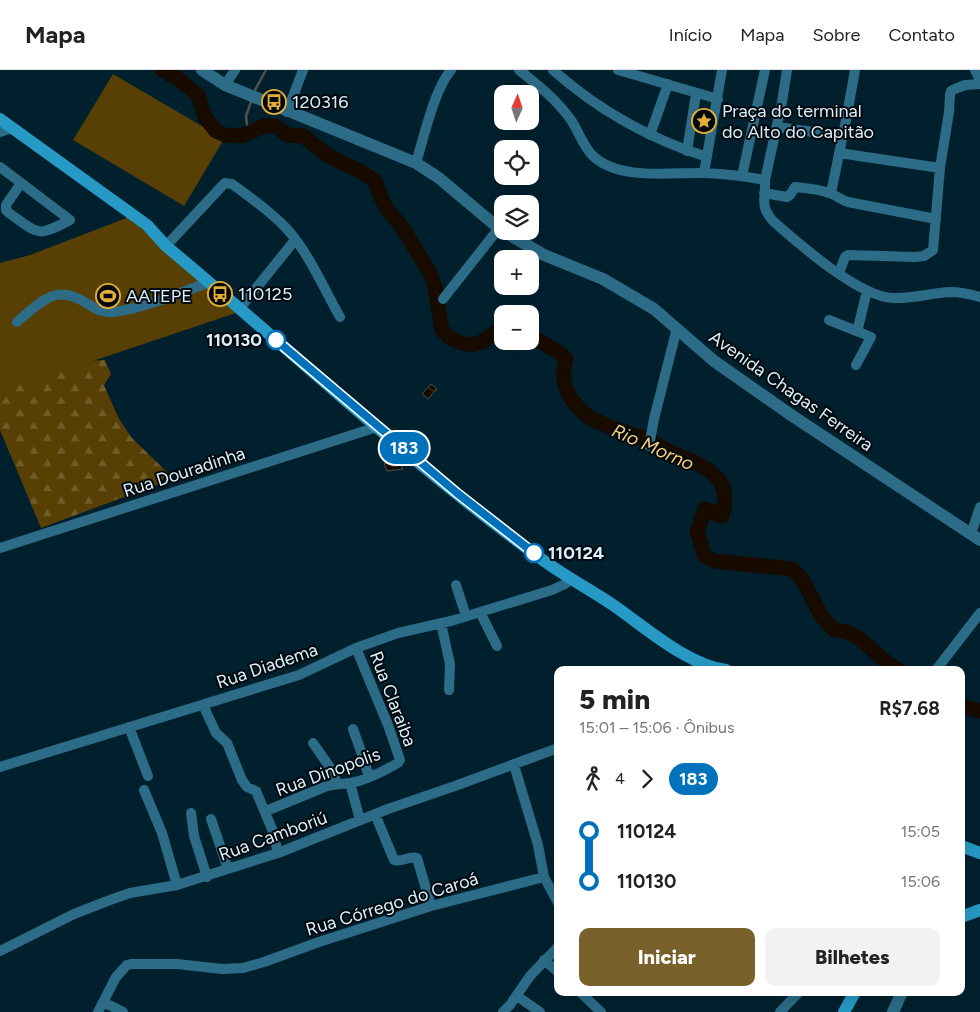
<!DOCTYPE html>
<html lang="pt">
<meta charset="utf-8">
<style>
body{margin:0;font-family:Figtree,sans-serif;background:#f2f2f2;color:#222;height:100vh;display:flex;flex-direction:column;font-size:19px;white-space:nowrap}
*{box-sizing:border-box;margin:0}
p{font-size:16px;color:#767676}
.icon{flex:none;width:28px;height:28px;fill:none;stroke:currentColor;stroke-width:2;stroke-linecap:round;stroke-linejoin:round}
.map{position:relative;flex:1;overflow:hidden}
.details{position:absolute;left:554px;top:596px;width:411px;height:330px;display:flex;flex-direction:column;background:#fff;border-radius:10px;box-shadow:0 5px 20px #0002}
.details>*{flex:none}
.badge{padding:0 10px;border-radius:16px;font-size:18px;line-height:32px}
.needle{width:32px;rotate:3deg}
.fabs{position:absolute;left:494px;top:15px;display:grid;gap:10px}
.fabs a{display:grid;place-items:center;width:45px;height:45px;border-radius:10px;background:#fff;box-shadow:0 5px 20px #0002;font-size:25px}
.map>.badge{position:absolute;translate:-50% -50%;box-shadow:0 0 0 2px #fff}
.legs{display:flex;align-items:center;gap:8px;height:55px;padding:0 25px;font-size:16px}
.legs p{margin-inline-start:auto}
.head{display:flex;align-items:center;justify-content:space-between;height:85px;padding:0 25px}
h1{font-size:28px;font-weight:800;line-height:38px}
.cta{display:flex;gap:10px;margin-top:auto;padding:10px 25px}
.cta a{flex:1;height:58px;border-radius:10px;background:#79612b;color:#fff;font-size:20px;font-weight:800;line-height:58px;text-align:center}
.cta a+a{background:#f2f2f2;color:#222}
ul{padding:0 25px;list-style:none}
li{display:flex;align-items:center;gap:18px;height:50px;font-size:19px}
li i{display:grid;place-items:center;width:8px;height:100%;margin:0 6px;background:currentColor}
li i::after{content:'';width:12px;height:12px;margin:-6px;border:4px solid;border-radius:50%;background:#fff}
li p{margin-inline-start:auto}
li:first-child i{background:linear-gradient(#0000 50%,currentColor 0)}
li:last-child i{background:linear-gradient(currentColor 50%,#0000 0)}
header{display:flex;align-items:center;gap:30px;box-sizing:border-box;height:70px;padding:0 25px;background:#fff;border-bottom:1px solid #e0e0e0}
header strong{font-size:24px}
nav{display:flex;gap:28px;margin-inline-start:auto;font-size:18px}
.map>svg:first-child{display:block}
</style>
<header>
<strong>Mapa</strong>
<nav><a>Início</a><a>Mapa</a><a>Sobre</a><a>Contato</a></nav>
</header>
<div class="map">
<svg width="980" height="942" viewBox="0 0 980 942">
<defs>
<pattern id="forest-firs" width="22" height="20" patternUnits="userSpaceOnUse" patternTransform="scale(1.25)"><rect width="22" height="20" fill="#584004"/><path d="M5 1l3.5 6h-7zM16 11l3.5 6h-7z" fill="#6f5c29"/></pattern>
<pattern id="water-waves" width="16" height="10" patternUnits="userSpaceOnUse" patternTransform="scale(1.25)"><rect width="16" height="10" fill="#170b00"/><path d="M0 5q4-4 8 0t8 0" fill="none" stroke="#382f26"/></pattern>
</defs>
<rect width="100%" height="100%" fill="#00202e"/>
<path fill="url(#forest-firs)" d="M0,193L84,291L105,290L111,304L104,315L118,347L131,367L168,403L159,414L41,458L0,360Z"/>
<path fill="#584004" d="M113,4L224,69L184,136L73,70Z
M129,147L236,243L0,322V193L30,185Z"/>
<path fill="url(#water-waves)" stroke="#52504b" d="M431,314L437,319L428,329L422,324Z
M399,390L403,399L387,401L384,394Z"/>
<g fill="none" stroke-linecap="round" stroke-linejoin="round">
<path stroke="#52504b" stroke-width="2.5" d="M255,20L266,0
M248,63L246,46L251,32"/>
<path stroke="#170b00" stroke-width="15" d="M162,0L178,9L198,25L205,47L216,61L225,65L242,66L264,56H275L288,65L303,66L330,87L360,101L375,111L383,132L389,142L400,154L429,201L435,217L442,260L450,268L461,273L471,275L482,272L502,258
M530,265C542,275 555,276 566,289C557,317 575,342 601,353C616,360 633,364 648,370C656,374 664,379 672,383C686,388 713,399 721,413C727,424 725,435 722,446L705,439L697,462L705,486L715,491L792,499L801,507L822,547L834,560C862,560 876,589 899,600
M961,636L980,641"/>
<path stroke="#2c6c86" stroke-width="10" d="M519,0C538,15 557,30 571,50C579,62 583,76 593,86C620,111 671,102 704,103C724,104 745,106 765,110C766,129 759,135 773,151C799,174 859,227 893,228C912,229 931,223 950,222C960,222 970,224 980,227
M553,0C598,40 650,69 707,87
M618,0L718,29
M975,0L980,10
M225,15L235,0
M287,42L303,0
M777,57L843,66
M0,62L12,58
M650,65L668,14
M687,81L696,24
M839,83L940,98
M416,93C424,67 434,20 451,0
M0,97L70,150C36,168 39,164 9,143L6,140V135L21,113
M704,103L722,0
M742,106L765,0
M765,110L782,32L787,0
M764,123L787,127L790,125L795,117C806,118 819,119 829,123C836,125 841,130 848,132L936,149
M831,123L847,45L855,0
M166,176L222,116L225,113L232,114C250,127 270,141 286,158C309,183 323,217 340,247
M839,203L845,187L848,185L915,187L924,186L933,180L940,98L949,42L950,25L951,21L955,19L965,15L980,14
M443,229L499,158
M240,238L295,170
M829,250L859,262
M17,252C41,232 55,213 86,233C96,239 102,243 114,242C144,238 181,223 209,212
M856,295L871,267L859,262L858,258L867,221
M649,376L654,349L677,258
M971,464L980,437
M0,478L377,357
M456,515L466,546
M480,542L497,576
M441,553L450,594L449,620
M936,600L980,543
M203,635L216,663L227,673L242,710L247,717L256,721L272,759L278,783
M129,657L148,706
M353,659L363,687L369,707
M313,673L331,699L337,713
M514,695L538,775L544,807
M0,697L299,605L356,578L398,563L451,551L552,520L565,514L570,509
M350,713L360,750
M144,720L162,763L177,815
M266,741L327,716C336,714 343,714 351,713C367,710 384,701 398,693L400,690L388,655L356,578
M191,743L194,766L207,807
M375,744L394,790C401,793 410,785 417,788L431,836
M211,749L228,799
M0,881L74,844L110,830L130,823L177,815L278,783L388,739L455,716L558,678
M544,890L558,902
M580,922L601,942
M517,926L540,942
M103,932L123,942
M98,942L116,907L127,895L132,894H177L222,899L243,898L264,892L319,872L431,836L544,807L558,833
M503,942L510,935L530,906L558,877
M780,942L799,922"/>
<path stroke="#2c6c86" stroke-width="12" d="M202,0L225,15L416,93L439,108L502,161
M503,161L544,185L603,209L654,239L714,291L791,345L980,470
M893,942L902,922"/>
<path stroke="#2699c4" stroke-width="12" d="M0,49L147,155L166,176C290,279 409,392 540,488C563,505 589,519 613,535C645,557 687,595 726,600
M961,776L980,783
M961,847L980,840
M844,942L855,922"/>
</g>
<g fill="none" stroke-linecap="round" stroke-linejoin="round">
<defs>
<path id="line-1" d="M276,270L457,423L534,483"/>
</defs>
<use href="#line-1" stroke="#fff" stroke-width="11"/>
<use href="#line-1" stroke="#0072bc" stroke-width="8"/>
</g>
<defs>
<symbol id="bus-ring" viewBox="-11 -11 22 22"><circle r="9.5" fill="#00080e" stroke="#e4ae35" stroke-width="1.5"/><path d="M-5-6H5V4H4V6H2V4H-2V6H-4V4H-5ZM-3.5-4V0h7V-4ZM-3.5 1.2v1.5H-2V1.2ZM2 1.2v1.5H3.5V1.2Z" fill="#e4ae35"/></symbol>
<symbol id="sight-ring" viewBox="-11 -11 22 22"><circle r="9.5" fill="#00080e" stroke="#e4ae35" stroke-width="1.5"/><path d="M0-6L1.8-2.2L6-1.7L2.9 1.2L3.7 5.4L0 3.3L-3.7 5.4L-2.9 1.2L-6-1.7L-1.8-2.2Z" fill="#e4ae35"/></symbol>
<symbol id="stadium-ring" viewBox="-11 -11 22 22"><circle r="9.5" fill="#00080e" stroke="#e4ae35" stroke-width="1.5"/><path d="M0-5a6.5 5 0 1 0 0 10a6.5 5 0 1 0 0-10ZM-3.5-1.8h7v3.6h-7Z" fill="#e4ae35"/></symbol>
</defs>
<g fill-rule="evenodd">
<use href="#bus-ring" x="260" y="18" width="28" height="28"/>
<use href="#sight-ring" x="690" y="37" width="28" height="28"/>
<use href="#bus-ring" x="206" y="210" width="28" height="28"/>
<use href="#stadium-ring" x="94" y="212" width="28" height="28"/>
</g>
<g fill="#fff" stroke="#0072bc" stroke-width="2.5">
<circle cx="276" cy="270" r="9"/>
<circle cx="534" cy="483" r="9"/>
</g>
<g text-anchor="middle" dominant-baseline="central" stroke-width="4" stroke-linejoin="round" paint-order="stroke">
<g font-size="18" fill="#dcf0f9" stroke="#00080e" text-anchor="start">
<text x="292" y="32">120316</text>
<text x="722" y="41">Praça do terminal<tspan x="722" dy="21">do Alto do Capitão</tspan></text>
<text x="238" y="224">110125</text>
<text x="126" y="226">AATEPE</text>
</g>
<g font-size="18" font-weight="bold" fill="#dcf0f9" stroke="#00080e" text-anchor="end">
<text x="262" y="270">110130</text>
<text x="548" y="483" text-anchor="start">110124</text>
</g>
<g font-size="18" fill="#dcf0f9" stroke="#00080e">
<text transform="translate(791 321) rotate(35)">Avenida Chagas Ferreira</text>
<text transform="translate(184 402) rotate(-18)">Rua Douradinha</text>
<text transform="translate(267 596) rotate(-19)">Rua Diadema</text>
<text transform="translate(393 629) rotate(69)">Rua Claraiba</text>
<text transform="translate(328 702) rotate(-20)">Rua Dinopolis</text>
<text transform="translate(273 766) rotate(-20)">Rua Camboriú</text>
<text transform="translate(392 834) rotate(-17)">Rua Córrego do Caroá</text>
</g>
<g font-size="19" font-style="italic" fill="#f9cf7c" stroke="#00080e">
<text transform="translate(653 377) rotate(24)">Rio Morno</text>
</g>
</g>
</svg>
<div class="fabs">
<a><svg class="needle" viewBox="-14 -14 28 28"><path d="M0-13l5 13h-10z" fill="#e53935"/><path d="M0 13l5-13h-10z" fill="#767676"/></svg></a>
<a><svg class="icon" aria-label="locate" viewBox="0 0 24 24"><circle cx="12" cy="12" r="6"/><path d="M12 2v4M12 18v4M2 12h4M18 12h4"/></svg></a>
<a><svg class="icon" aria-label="layers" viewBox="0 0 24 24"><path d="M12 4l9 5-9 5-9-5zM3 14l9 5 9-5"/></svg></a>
<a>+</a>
<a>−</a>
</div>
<b class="badge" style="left:404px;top:378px;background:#0072bc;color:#fff">183</b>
<section class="details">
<div class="head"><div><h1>5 min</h1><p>15:01 – 15:06 · Ônibus</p></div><b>R$7.68</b></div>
<div class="legs"><svg class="icon" aria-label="walk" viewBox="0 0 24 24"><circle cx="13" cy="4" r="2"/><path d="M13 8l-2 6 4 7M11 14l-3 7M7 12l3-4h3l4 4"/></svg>4<svg class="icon" aria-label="forward" viewBox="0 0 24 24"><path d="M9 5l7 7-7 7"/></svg><b class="badge" style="background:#0072bc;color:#fff">183</b></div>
<ul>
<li><i style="color:#0072bc"></i><b>110124</b><p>15:05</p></li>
<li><i style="color:#0072bc"></i><b>110130</b><p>15:06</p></li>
</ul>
<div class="cta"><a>Iniciar</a><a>Bilhetes</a></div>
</section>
</div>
